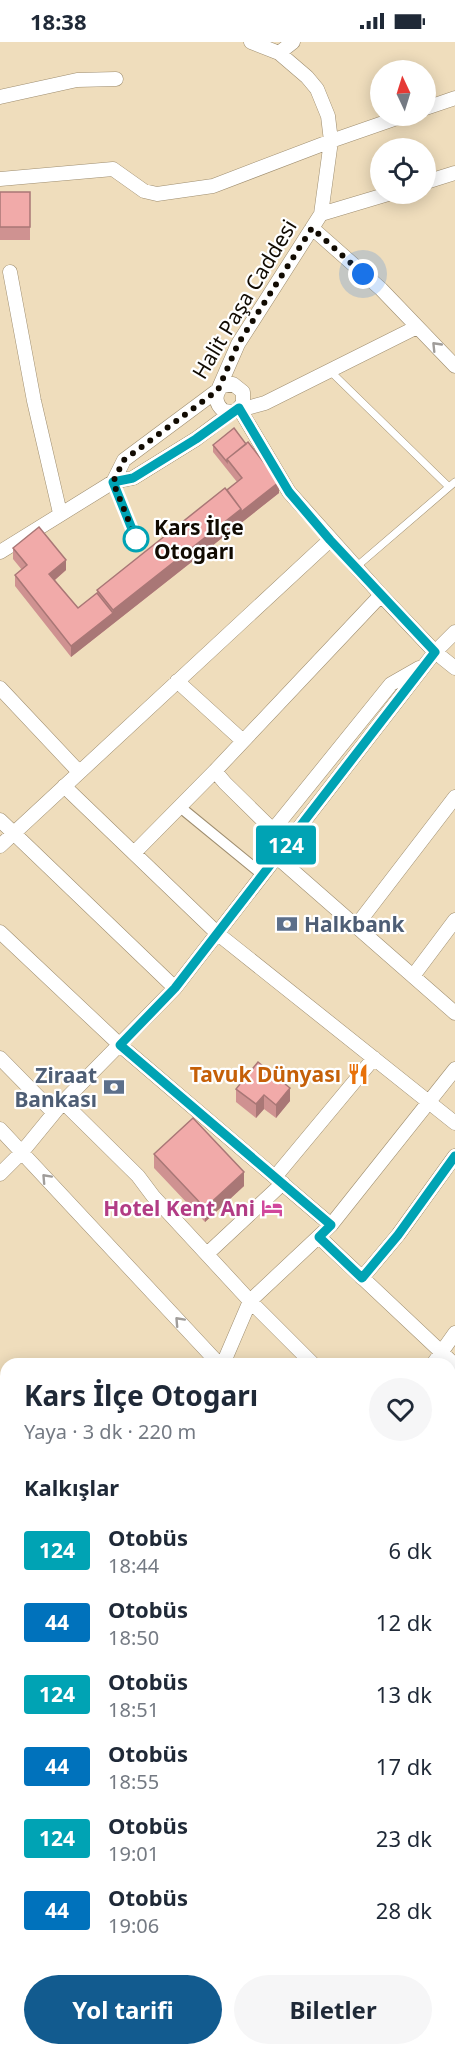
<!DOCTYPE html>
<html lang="tr">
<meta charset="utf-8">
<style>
body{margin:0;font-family:"Noto Sans",sans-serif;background:#f6f6f7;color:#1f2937;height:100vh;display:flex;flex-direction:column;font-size:22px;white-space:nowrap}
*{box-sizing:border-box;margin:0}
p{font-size:20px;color:#747a83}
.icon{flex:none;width:33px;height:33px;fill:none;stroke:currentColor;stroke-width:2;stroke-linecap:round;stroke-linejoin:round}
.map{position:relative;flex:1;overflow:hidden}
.panel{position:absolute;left:0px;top:1316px;width:456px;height:698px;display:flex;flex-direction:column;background:#fff;border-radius:18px 18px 0 0;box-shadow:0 3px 15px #0003}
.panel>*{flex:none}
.badge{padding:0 12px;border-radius:4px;font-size:21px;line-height:39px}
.needle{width:39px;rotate:356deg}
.tools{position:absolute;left:370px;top:18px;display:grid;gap:12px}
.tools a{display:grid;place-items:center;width:66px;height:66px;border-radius:50%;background:#fff;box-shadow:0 3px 15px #0003;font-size:30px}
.you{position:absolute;width:30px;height:30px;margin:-15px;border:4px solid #fff;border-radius:50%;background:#1a73e8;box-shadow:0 0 0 9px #1a73e833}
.map>.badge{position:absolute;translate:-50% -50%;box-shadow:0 0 0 3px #fff}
h2{padding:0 24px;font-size:22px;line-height:54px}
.round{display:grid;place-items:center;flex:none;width:63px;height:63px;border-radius:32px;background:#f6f6f7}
.overview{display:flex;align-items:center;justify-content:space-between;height:102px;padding:0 24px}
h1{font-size:28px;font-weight:700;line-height:45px}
.cta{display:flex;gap:12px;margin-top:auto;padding:12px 24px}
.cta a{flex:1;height:69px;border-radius:36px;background:#125b8f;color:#fff;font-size:24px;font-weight:700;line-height:69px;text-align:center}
.cta a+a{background:#f6f6f7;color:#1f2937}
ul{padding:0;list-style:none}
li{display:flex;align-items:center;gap:18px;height:72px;padding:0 24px}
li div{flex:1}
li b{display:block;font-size:22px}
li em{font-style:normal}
li .badge{min-width:66px;font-weight:700;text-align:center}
.status{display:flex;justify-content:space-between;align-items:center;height:42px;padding:0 30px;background:#fff;direction:ltr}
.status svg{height:16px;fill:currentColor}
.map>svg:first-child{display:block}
</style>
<div class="status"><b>18:38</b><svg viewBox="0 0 49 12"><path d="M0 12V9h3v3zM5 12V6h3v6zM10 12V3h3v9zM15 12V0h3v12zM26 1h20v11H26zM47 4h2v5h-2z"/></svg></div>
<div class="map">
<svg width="455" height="2012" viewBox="0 0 455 2012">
<defs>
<pattern id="park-dots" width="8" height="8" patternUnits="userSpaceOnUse" patternTransform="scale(1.5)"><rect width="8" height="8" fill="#a6d8ae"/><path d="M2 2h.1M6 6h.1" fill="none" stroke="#8eb894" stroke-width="1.8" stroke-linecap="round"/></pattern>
</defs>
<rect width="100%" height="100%" fill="#efddbc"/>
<path fill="url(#park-dots)" d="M371,2007H410L417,2012H368Z"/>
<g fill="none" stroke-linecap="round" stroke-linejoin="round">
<defs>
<path id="service" d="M328,327L449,445
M113,440L136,497
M356,525L455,440"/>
<path id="pedestrian" d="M180,765L263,833"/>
<path id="minor" d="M251,0L279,11L307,35L317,47L328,74L331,99L403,74
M279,11L293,0
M0,55L77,38L116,37
M426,66L455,56
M0,137L113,127L144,149L157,152L213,144L331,99L321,172L238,302L218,348L124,418L113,440L0,510
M426,140L455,131
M321,172L388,152
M312,186L381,247L455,324
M10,230L34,359L60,471
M239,366L289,450L381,553L435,610L455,626
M239,366L243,361V350L233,342L222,344C214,353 215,362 224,369L232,370L265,361L417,285
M113,440L133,436L196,397L232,370
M177,639L243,699
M0,646L79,730
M215,729L225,741L279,794
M64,744L218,892L455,1081
M0,778L175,946
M273,788L391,642L419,626
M0,804L330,498
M134,811L215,729L381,553
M277,815L455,971
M356,884L455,755
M0,890L120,1003L331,1183
M413,934L455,878
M0,1016L54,1071
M63,1060L138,1134L153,1154L250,1259L313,1322
M0,1087L219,1322
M0,1132L22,1110L63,1060L175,946L435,610L455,590
M275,1135L374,1016
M319,1195L455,1323
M207,1212L283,1141
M362,1236L398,1193L455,1114
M223,1322L250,1259L331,1183L455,1027
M433,1322L455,1291
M450,1556L455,1561"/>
<path id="tertiary" d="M0,1474L6,1480
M0,1821L6,1827
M450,1881L455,1876
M0,2005L6,1997
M361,2012L365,2007"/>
<path id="secondary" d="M450,1422L455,1415
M193,2007L198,2012"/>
</defs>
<use href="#service" stroke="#9e8d6f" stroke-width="8"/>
<use href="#pedestrian" stroke="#9e8d6f" stroke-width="12"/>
<use href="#minor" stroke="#9e8d6f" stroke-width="15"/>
<use href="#tertiary" stroke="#9e8d6f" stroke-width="20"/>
<use href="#secondary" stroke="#9e8d6f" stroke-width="21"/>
<use href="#service" stroke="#fff" stroke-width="7"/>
<use href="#pedestrian" stroke="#fff" stroke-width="10"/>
<use href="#minor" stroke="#fff" stroke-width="14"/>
<use href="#tertiary" stroke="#fff" stroke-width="18"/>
<use href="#secondary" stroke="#fff" stroke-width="20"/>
</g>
<path fill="#cf9291" d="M0,150H30V198H0Z
M213,403L279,451L71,615L15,544V533L22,528L13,517V506L66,528L55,538L78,566L97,551V548L237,440L213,410Z
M236,1047L290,1059L276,1076L264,1067L256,1076L236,1060Z
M154,1112L244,1144L205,1180L154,1126Z
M455,1436V1457L450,1454V1443Z
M6,1565V1585L2,1580V1569Z
M6,1870V1908H4L2,1878Z"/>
<path fill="#a97776" d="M279,440V451L71,615V604L113,571V568L241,467Z
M66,518V528L49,543V532Z
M290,1046V1059L276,1076V1063Z
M264,1053V1067L256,1076V1062Z
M244,1130V1144L205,1180V1166Z
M455,1510V1514L450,1520V1516Z"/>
<path fill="#f1aaa9" stroke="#a97776" stroke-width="1.5" d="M0,150H30V185H0Z
M234,386L246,402L227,417V420L213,403Z
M248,400L279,440L241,470V467L227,448L242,436L227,417Z
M225,446L241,467L113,568L97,548Z
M39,485L66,518L49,532L78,566L97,551L113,571L71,604L15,533L27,523L13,506Z
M258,1020L290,1046L276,1063L264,1053L256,1062L236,1047Z
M193,1076L244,1130L205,1166L154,1112Z
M455,1436V1450L450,1446V1443Z
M450,1486L455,1489V1510L450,1516Z
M6,1565V1574L2,1569Z
M2,1870H6V1900H4Z"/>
<defs><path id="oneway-chevron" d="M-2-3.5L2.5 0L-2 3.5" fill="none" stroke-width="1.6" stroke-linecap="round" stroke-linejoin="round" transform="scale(1.5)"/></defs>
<g stroke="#a09d9a">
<use href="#oneway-chevron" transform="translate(436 304) rotate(-134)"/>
<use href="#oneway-chevron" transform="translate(46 1136) rotate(-133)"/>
<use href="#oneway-chevron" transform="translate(179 1279) rotate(-133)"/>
</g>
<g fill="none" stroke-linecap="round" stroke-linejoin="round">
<defs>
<path id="line" d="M136,497L113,440L133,436L196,397L239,366L289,450L330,498L435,610L175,946L120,1003L331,1183L319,1195L362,1236L398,1193L455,1114"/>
</defs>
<use href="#line" stroke="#fff" stroke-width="14"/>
<use href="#line" stroke="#00a3b4" stroke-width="9"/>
<path stroke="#110b02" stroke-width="6" stroke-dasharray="0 10.8" d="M136,497L113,440L124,418L218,348L238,302L312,186L363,232"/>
</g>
<defs>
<symbol id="bank-bare" viewBox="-9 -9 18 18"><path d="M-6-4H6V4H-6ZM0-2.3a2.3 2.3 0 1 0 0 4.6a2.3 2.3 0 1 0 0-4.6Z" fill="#5c6f8a" stroke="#fff" stroke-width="2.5" paint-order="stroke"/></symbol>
<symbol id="restaurant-bare" viewBox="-9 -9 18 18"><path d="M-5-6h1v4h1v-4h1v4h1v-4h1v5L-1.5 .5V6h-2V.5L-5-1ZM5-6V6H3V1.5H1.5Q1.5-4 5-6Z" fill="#e8710a" stroke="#fff" stroke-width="2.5" paint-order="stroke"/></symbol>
<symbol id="hotel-bare" viewBox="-9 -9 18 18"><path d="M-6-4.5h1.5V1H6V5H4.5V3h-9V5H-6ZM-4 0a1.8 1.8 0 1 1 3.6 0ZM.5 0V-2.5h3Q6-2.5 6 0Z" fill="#d1479c" stroke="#fff" stroke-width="2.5" paint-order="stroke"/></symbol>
</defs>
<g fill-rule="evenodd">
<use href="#bank-bare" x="272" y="867" width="30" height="30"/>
<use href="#restaurant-bare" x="343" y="1017" width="30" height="30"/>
<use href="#bank-bare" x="99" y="1030" width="30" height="30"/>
<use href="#hotel-bare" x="257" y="1151" width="30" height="30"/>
</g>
<circle fill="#fff" stroke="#00a3b4" stroke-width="3" cx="136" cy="497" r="12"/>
<g text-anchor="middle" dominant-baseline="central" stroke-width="4.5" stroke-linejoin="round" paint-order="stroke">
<g font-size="21" fill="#110b02" stroke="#fff">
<text transform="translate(244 257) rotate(-59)">Halit Paşa Caddesi</text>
</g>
<g font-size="21" font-weight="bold" fill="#110b02" stroke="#fff" text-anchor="start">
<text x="154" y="485">Kars İlçe<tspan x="154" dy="24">Otogarı</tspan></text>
</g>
<g font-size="21" font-weight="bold" fill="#4e5e75" stroke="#fff" text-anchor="start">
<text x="304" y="882">Halkbank</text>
<text x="97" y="1033" text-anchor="end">Ziraat<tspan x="97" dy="24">Bankası</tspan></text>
</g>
<g font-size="21" font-weight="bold" fill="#c56008" stroke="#fff" text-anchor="end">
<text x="341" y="1032">Tavuk Dünyası</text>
</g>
<g font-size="21" font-weight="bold" fill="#b23c85" stroke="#fff" text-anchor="end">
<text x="255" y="1166">Hotel Kent Ani</text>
</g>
</g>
</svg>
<div class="tools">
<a><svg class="needle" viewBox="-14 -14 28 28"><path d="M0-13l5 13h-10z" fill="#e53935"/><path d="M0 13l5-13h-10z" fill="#747a83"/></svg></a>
<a><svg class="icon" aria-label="locate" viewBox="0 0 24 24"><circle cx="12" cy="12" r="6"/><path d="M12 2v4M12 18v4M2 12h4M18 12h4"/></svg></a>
</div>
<div class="you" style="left:363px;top:232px"></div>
<b class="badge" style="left:286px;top:803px;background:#00a3b4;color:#fff">124</b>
<section class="panel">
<div class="overview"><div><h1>Kars İlçe Otogarı</h1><p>Yaya · 3 dk · 220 m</p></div><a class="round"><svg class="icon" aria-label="heart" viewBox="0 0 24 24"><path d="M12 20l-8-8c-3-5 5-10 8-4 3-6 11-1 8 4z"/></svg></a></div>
<h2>Kalkışlar</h2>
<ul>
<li><span class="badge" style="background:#00a3b4;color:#fff">124</span><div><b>Otobüs</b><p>18:44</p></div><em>6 dk</em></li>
<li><span class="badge" style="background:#0072bc;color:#fff">44</span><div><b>Otobüs</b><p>18:50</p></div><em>12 dk</em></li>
<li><span class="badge" style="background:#00a3b4;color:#fff">124</span><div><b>Otobüs</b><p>18:51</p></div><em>13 dk</em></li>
<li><span class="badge" style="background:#0072bc;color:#fff">44</span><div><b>Otobüs</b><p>18:55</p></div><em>17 dk</em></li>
<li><span class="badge" style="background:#00a3b4;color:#fff">124</span><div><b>Otobüs</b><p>19:01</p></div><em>23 dk</em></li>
<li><span class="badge" style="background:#0072bc;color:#fff">44</span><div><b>Otobüs</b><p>19:06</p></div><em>28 dk</em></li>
</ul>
<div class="cta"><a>Yol tarifi</a><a>Biletler</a></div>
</section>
</div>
